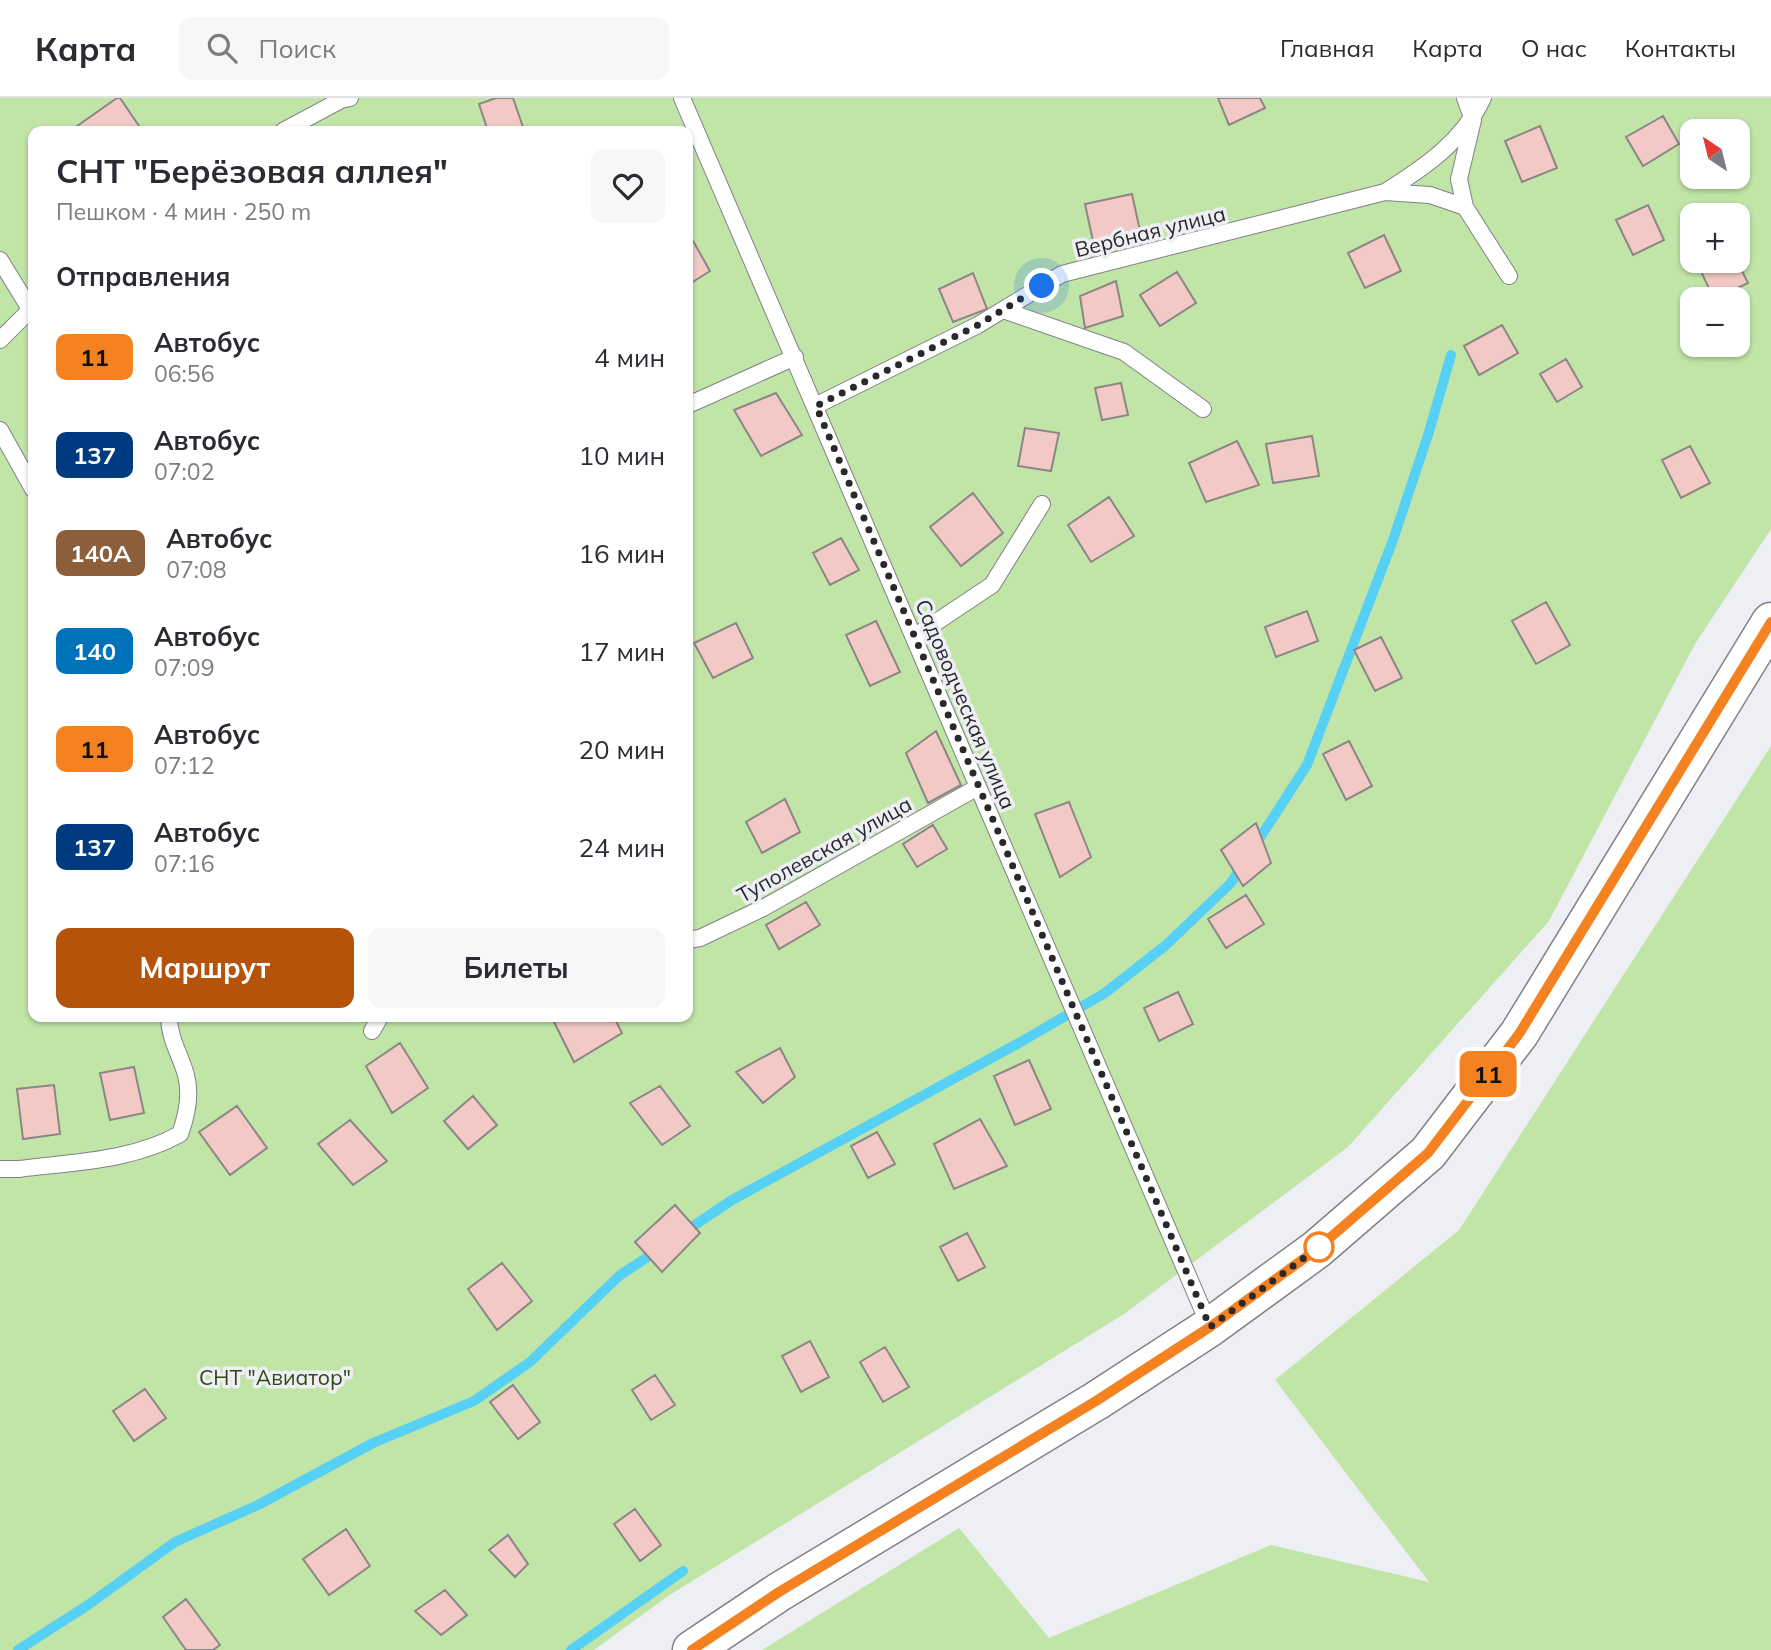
<!DOCTYPE html>
<html lang="ru">
<meta charset="utf-8">
<style>
body{margin:0;font-family:Mulish,sans-serif;background:#f7f7f7;color:#2b2b33;height:100vh;display:flex;flex-direction:column;font-size:26px;white-space:nowrap}
*{box-sizing:border-box;margin:0}
p{font-size:23px;color:#7c7c81}
.icon{flex:none;width:38px;height:38px;fill:none;stroke:currentColor;stroke-width:2;stroke-linecap:round;stroke-linejoin:round}
.map{position:relative;flex:1;overflow:hidden}
.drawer{position:absolute;left:28px;top:28px;width:665px;height:896px;display:flex;flex-direction:column;background:#fff;border-radius:14px;box-shadow:0 2px 5px #0004}
.drawer>*{flex:none}
.badge{padding:0 14px;border-radius:10px;font-size:24px;line-height:46px}
.needle{width:46px;rotate:325deg}
.fabs{position:absolute;left:1680px;top:21px;display:grid;gap:14px}
.fabs a{display:grid;place-items:center;width:70px;height:70px;border-radius:14px;background:#fff;box-shadow:0 2px 5px #0004;font-size:35px}
.you{position:absolute;width:35px;height:35px;margin:-18px;border:5px solid #fff;border-radius:50%;background:#1a73e8;box-shadow:0 0 0 10px #1a73e833}
.map>.badge{position:absolute;translate:-50% -50%;box-shadow:0 0 0 4px #fff}
h2{padding:0 28px;font-size:26px;line-height:63px}
.round{display:grid;place-items:center;flex:none;width:74px;height:74px;border-radius:14px;background:#f7f7f7}
.head{display:flex;align-items:center;justify-content:space-between;height:119px;padding:0 28px}
h1{font-size:33px;font-weight:700;line-height:52px}
.primary-button{display:flex;gap:14px;margin-top:auto;padding:14px 28px}
.primary-button a{flex:1;height:80px;border-radius:14px;background:#b45309;color:#fff;font-size:28px;font-weight:700;line-height:80px;text-align:center}
.primary-button a+a{background:#f7f7f7;color:#2b2b33}
ul{padding:0;list-style:none}
li{display:flex;align-items:center;gap:21px;height:98px;padding:0 28px}
li div{flex:1}
li b{display:block;font-size:26px}
li em{font-style:normal}
li .badge{min-width:77px;font-weight:700;text-align:center}
header{display:flex;align-items:center;gap:42px;box-sizing:border-box;height:98px;padding:0 35px;background:#fff;border-bottom:2px solid #e1e1e2}
header strong{font-size:33px}
nav{display:flex;gap:38px;margin-inline-start:auto;font-size:24px}
.search{width:490px;height:63px;background:#f7f7f7;display:flex;align-items:center;gap:18px;box-sizing:border-box;padding:0 24px;border-radius:14px;color:#7c7c81;font-size:26px}
.map>svg:first-child{display:block}
</style>
<header>
<strong>Карта</strong>
<div class="search"><svg class="icon" aria-label="search" viewBox="0 0 24 24"><circle cx="10" cy="10" r="6"/><path d="M15 15l6 6"/></svg>Поиск</div>
<nav><a>Главная</a><a>Карта</a><a>О нас</a><a>Контакты</a></nav>
</header>
<div class="map">
<svg width="1771" height="1552" viewBox="0 0 1771 1552">
<rect width="100%" height="100%" fill="#eeeff4"/>
<path fill="#c1e4a7" fill-rule="evenodd" d="M0,0H1771V431L1695,546L1549,823L1348,1049L1124,1216L668,1498L594,1552H0ZM33,33H688V919H33ZM1692,33H1738V79H1692ZM1692,117H1738V163H1692ZM1692,201H1738V247H1692Z
M1771,648V1552H762L959,1430L1049,1540L1271,1447L1429,1484L1275,1282L1459,1132Z"/>
<g fill="none" stroke-linecap="round" stroke-linejoin="round">
<path stroke="#57d0f5" stroke-width="10" d="M1254,749L1307,667L1393,442L1429,334L1451,257
M683,1135L732,1102L1019,945L1105,895L1166,847L1230,786L1244,765
M18,1552L88,1507L175,1444L258,1407L373,1345L474,1303L530,1264L619,1178L658,1152
M571,1552L683,1473"/>
</g>
<path fill="#f2c9c4" stroke="#8c8786" stroke-width="2" d="M117,0H120L139,28L132,33H70Z
M496,0H513L524,32L488,33L479,6Z
M1218,0H1260L1265,10L1229,27Z
M1663,18L1679,46L1643,68L1626,39Z
M1540,28L1557,70L1522,84L1505,43Z
M1132,96L1140,133L1093,143L1085,106Z
M1648,107L1664,142L1633,157L1616,122Z
M688,134L710,173L688,187Z
M1384,137L1401,173L1365,190L1348,155Z
M1696,163H1737L1748,185L1714,201Z
M1177,174L1196,205L1160,228L1140,197Z
M973,175L987,211L953,224L939,191Z
M1116,183L1123,218L1085,230L1080,198Z
M1502,227L1518,255L1479,277L1464,248Z
M1566,261L1582,289L1557,304L1540,276Z
M1121,285L1128,317L1102,322L1095,290Z
M776,295L802,337L761,358L734,312Z
M1025,330L1059,335L1051,373L1018,368Z
M1312,338L1319,378L1273,385L1266,346Z
M1237,343L1259,387L1206,404L1189,365Z
M1690,348L1710,385L1681,400L1662,362Z
M973,395L1003,435L961,468L930,429Z
M1109,399L1134,438L1091,464L1068,427Z
M841,440L859,472L830,487L813,455Z
M1546,504L1570,547L1536,566L1512,523Z
M1307,513L1318,543L1276,559L1265,529Z
M876,523L900,574L870,588L846,537Z
M736,525L753,560L713,580L694,545Z
M1381,539L1402,580L1375,593L1354,552Z
M936,633L961,687L928,705L906,655Z
M1349,643L1372,688L1346,702L1323,656Z
M785,701L800,734L762,755L746,724Z
M1069,704L1091,759L1060,779L1035,716Z
M1256,725L1271,765L1243,788L1221,752Z
M933,727L947,751L917,769L903,746Z
M1246,797L1264,826L1226,850L1208,821Z
M806,804L820,827L779,851L766,827Z
M1178,894L1193,926L1159,943L1144,910Z
M564,919H614L622,935L574,964L554,924Z
M400,945L428,990L392,1015L366,968Z
M780,950L795,979L763,1005L736,974Z
M1029,962L1051,1011L1015,1027L994,978Z
M134,969L144,1015L110,1022L100,975Z
M54,987L60,1036L23,1041L17,991Z
M660,988L690,1028L662,1047L630,1005Z
M473,998L497,1027L468,1051L444,1023Z
M237,1008L267,1050L230,1077L199,1034Z
M980,1021L1007,1068L954,1091L934,1046Z
M350,1022L387,1063L353,1087L318,1046Z
M877,1034L895,1066L868,1080L851,1048Z
M675,1107L700,1135L662,1174L635,1144Z
M967,1135L985,1169L958,1183L940,1149Z
M502,1165L532,1203L497,1232L468,1191Z
M810,1243L829,1279L801,1294L782,1258Z
M885,1249L909,1289L883,1304L860,1264Z
M655,1277L675,1307L651,1322L632,1292Z
M513,1287L540,1324L518,1341L490,1304Z
M145,1291L166,1320L134,1343L113,1313Z
M635,1411L661,1447L640,1463L614,1426Z
M346,1431L370,1468L329,1497L303,1461Z
M508,1437L528,1466L515,1479L489,1452Z
M445,1492L467,1517L441,1537L415,1513Z
M186,1501L220,1547L213,1552H186L163,1519Z"/>
<g fill="none" stroke-linecap="round" stroke-linejoin="round">
<defs>
<path id="lane" d="M682,0L1210,1229
M1465,0L1473,22L1459,81L1465,109L1509,178
M283,33L341,2L350,0
M1385,94L1430,97L1465,109
M0,162L30,211
M1003,212L1124,254L1203,311
M0,242L33,209
M688,307L795,259
M815,308L978,227L1062,176L1385,94C1425,69 1463,43 1483,0
M0,332L33,391
M914,539L992,487L1042,406
M688,842L700,840L763,810L978,689
M372,933L380,919
M0,1071H19C73,1064 132,1063 180,1036C187,1017 191,996 186,977C180,956 169,940 169,919"/>
<path id="secondary" d="M692,1552L779,1494L1096,1303L1210,1229L1317,1151L1428,1055L1519,936L1771,524"/>
</defs>
<use href="#lane" stroke="#818186" stroke-width="18"/>
<use href="#secondary" stroke="#818186" stroke-width="41"/>
<use href="#lane" stroke="#fff" stroke-width="16"/>
<use href="#secondary" stroke="#fff" stroke-width="38"/>
</g>
<g fill="none" stroke-linecap="round" stroke-linejoin="round">
<defs>
<path id="line" d="M692,1552L779,1494L1096,1303L1210,1229L1317,1151L1428,1055L1519,936L1771,524"/>
</defs>
<use href="#line" stroke="#fff" stroke-width="16"/>
<use href="#line" stroke="#f58220" stroke-width="10"/>
<path stroke="#29292b" stroke-width="7" stroke-dasharray="0 12.6" d="M1042,188L978,227L816,308L1210,1229L1319,1149"/>
</g>
<circle fill="#fff" stroke="#f58220" stroke-width="3.5" cx="1319" cy="1149" r="14"/>
<g text-anchor="middle" dominant-baseline="central" stroke-width="7" stroke-linejoin="round" paint-order="stroke">
<g font-size="21" fill="#29292b" stroke="#eeeff4">
<text transform="translate(1150 133) rotate(-14)">Вербная улица</text>
<text transform="translate(966 606) rotate(67)">Садоводческая улица</text>
<text transform="translate(824 751) rotate(-29)">Туполевская улица</text>
</g>
<g font-size="21" fill="#2d4910" stroke="#eeeff4">
<text x="275" y="1279">СНТ "Авиатор"</text>
</g>
</g>
</svg>
<div class="fabs">
<a><svg class="needle" viewBox="-14 -14 28 28"><path d="M0-13l5 13h-10z" fill="#e53935"/><path d="M0 13l5-13h-10z" fill="#7c7c81"/></svg></a>
<a>+</a>
<a>−</a>
</div>
<div class="you" style="left:1042px;top:188px"></div>
<b class="badge" style="left:1488px;top:976px;background:#f58220;color:#111">11</b>
<section class="drawer">
<div class="head"><div><h1>СНТ &quot;Берёзовая аллея&quot;</h1><p>Пешком · 4 мин · 250 m</p></div><a class="round"><svg class="icon" aria-label="heart" viewBox="0 0 24 24"><path d="M12 20l-8-8c-3-5 5-10 8-4 3-6 11-1 8 4z"/></svg></a></div>
<h2>Отправления</h2>
<ul>
<li><span class="badge" style="background:#f58220;color:#111">11</span><div><b>Автобус</b><p>06:56</p></div><em>4 мин</em></li>
<li><span class="badge" style="background:#003b80;color:#fff">137</span><div><b>Автобус</b><p>07:02</p></div><em>10 мин</em></li>
<li><span class="badge" style="background:#8b5e3c;color:#fff">140А</span><div><b>Автобус</b><p>07:08</p></div><em>16 мин</em></li>
<li><span class="badge" style="background:#0072bc;color:#fff">140</span><div><b>Автобус</b><p>07:09</p></div><em>17 мин</em></li>
<li><span class="badge" style="background:#f58220;color:#111">11</span><div><b>Автобус</b><p>07:12</p></div><em>20 мин</em></li>
<li><span class="badge" style="background:#003b80;color:#fff">137</span><div><b>Автобус</b><p>07:16</p></div><em>24 мин</em></li>
</ul>
<div class="primary-button"><a>Маршрут</a><a>Билеты</a></div>
</section>
</div>
